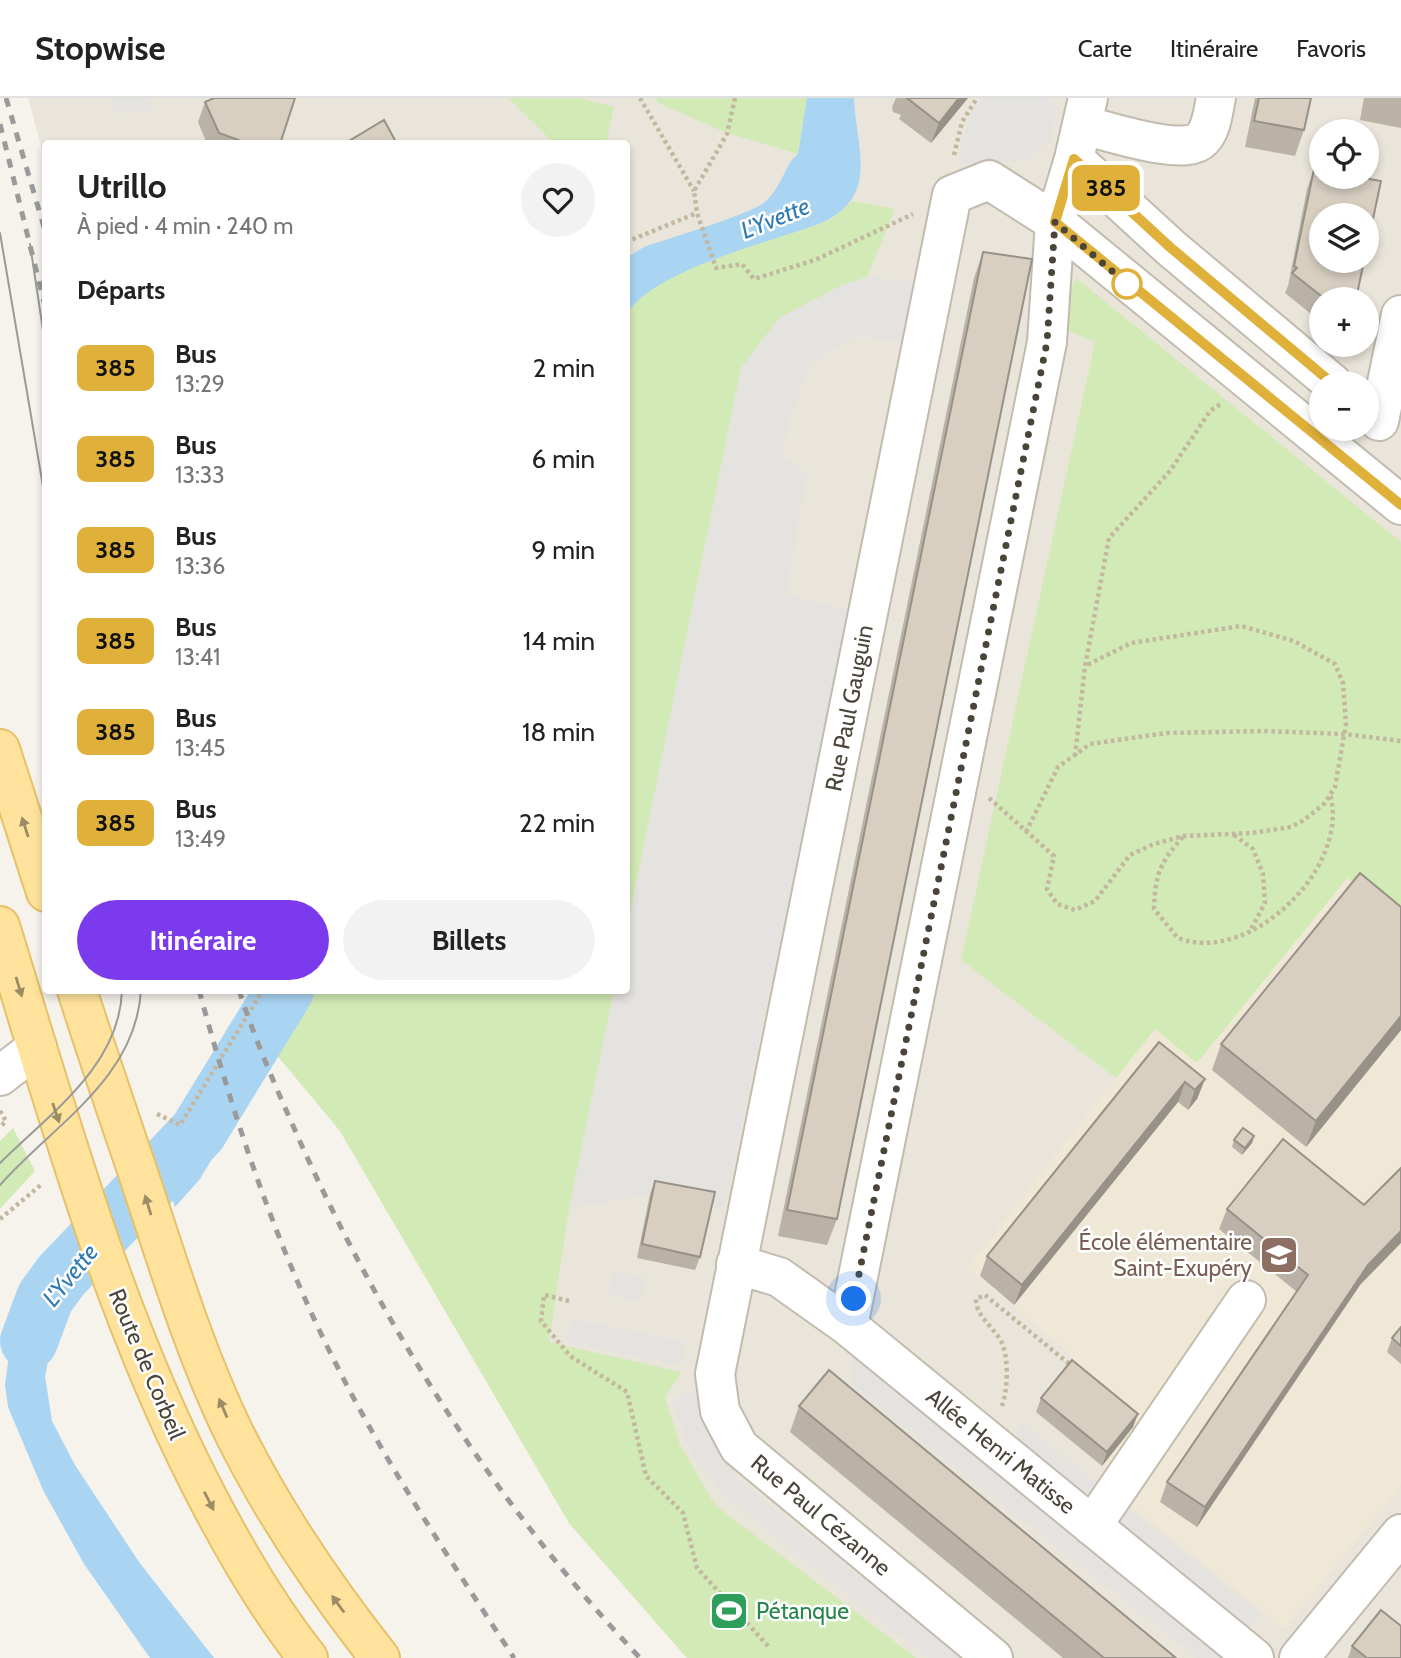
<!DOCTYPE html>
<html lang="fr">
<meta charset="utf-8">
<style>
body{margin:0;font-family:Cabin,sans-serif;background:#f2f2f2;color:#222;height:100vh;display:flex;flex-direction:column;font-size:26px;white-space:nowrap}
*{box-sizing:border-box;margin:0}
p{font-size:23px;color:#767676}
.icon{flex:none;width:38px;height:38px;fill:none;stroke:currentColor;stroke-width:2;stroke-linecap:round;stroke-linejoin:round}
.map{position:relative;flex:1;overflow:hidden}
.sheet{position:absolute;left:42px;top:42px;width:588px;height:854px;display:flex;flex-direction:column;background:#fff;border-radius:7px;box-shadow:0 4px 10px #0003}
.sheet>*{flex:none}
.badge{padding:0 14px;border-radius:10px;font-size:24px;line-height:46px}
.fabs{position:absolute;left:1309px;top:21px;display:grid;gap:14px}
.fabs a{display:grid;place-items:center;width:70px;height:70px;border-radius:50%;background:#fff;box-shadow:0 4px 10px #0003;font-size:35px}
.you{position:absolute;width:35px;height:35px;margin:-18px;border:5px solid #fff;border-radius:50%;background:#1a73e8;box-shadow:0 0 0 10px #1a73e833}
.map>.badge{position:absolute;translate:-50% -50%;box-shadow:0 0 0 4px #fff}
h2{padding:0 35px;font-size:26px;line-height:63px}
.round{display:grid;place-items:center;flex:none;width:74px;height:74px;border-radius:37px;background:#f2f2f2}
.headline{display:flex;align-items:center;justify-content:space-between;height:119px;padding:0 35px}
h1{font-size:33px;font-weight:700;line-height:52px}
.primary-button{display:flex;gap:14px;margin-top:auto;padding:14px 35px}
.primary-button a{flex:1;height:80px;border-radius:42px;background:#7c3aed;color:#fff;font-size:28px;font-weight:700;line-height:80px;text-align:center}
.primary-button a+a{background:#f2f2f2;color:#222}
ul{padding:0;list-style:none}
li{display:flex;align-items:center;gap:21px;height:91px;padding:0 35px}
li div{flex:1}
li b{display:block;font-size:26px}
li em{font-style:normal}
li .badge{min-width:77px;font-weight:700;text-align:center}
header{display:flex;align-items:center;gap:42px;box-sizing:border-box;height:98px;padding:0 35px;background:#fff;border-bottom:2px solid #e0e0e0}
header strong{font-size:33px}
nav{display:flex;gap:38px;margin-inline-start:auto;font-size:24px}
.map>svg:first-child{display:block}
</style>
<header>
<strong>Stopwise</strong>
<nav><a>Carte</a><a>Itinéraire</a><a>Favoris</a></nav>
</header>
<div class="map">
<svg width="1401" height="1560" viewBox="0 0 1401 1560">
<rect width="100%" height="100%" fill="#f6f3ec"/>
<path fill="#eae5da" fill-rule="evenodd" d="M28,0H1401V1560H687L569,1425L340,1033L276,956L252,893L626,892V46H46L45,63ZM1321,33H1367V79H1321ZM1321,117H1367V163H1321ZM1321,201H1367V247H1321ZM1321,285H1367V331H1321Z"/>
<path fill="#efe8d6" d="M1347,780L1401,823V1388L1284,1531L1127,1405L1102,1368L1036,1314L1067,1276L1073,1258L967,1170L1155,930L1197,965Z"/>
<path fill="#d2eab5" d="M508,0H580L614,9L606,45H554Z
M655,0H807L798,56L727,35L658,5Z
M853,103L895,111L867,179L838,189L741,270L627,831V215C657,171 767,145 819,126L831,121Z
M1076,180L1401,444V823L1347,780L1197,965L1155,931L1116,980L961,862L1095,244L1067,232V201Z
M312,893H614L569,1111L549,1244L682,1274L665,1299L680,1347L715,1407L916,1560H687L569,1425L340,1033L276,956Z
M13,1030L35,1073L0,1111V1043Z"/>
<path fill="#e5e3e0" d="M111,0H151V14L113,16Z
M980,0H1047L1056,8L1052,42L1026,63L958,66L966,27Z
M867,179L917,183L906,243L854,239L810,267L788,325L783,358L807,374L786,497L849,512L724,1111L650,1096L569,1111L614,893L626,892L627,831L741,270L779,220L838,189Z
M614,1172L646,1179L640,1204L608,1197Z
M572,1221L686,1244L681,1267L568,1245Z
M853,1255L1233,1560H1197L853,1288Z
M694,1291L715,1346L739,1382L964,1560H927L728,1400L693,1360L672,1302Z
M1024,1326L1260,1515L1244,1535L1008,1346Z"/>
<path fill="#a9d4f2" d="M807,0H854C856,53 881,99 819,126C767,145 657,171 627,215V159L644,149C667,141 752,116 765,104C782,89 785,66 798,56Z
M263,893H312L276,956L257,904Z
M210,982L229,1032L200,1081L175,1109L158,1057L177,1038Z
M59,1152L73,1195L55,1231L45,1278L52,1323L75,1367L139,1464L214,1560H150L84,1466L43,1392L8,1309L5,1287L16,1205L31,1179Z"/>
<path fill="#f6f3ec" d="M211,979L215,986L183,1039L176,1033L207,980Z"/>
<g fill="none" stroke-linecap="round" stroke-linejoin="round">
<path stroke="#a9d4f2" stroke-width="58" d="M29,1243L45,1200L61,1178L198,1034L285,892"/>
<defs>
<path id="minor" d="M1082,27C1106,32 1185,60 1202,41C1212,31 1213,13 1216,0
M1074,61L1171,150L1332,285
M1379,323L1401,217
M0,978L37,949
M736,1166L779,1179L848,1228L1254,1560
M848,1228L1047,244L1055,124L1074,61L1088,0
M1092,1428L1246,1202
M993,1560L739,1349L720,1313L715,1276L952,97L989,82L1055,124L1401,407
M1299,1560L1401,1436"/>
<path id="major" d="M0,651L46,794
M0,828C58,1016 110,1208 200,1385C231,1446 265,1506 308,1560
M77,892C96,952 116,1010 136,1069C166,1158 192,1248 233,1333C273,1414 324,1489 380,1560"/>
</defs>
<use href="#minor" stroke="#c2bbae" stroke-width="42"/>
<use href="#major" stroke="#e6c16a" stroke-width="42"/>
<path stroke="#c4b79f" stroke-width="4.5" stroke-dasharray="3.5 3.5" stroke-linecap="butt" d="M640,0L694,93
M735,0L727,36L694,93L697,115L716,170L742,166L754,181L815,162L913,116
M954,57L962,24L977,0
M626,144L697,115
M1075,658L1085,568L1109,440L1170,373L1210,313L1222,305
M989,700L1054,758L1047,791L1057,806L1075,812L1095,803L1130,757L1154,746L1183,738L1252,735L1291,729L1304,722L1325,705L1335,689L1346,626L1343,585L1335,566L1294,543L1241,528L1131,545L1085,568
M1026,734L1058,669L1090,646L1167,635L1264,633L1344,636L1401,643
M1234,737L1253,751L1263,776L1265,805L1249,835
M1183,739C1160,764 1155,777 1154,811L1178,840C1250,868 1351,769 1330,696
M0,1013L6,1023L0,1029
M157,1016L180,1027L263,892
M0,1121L42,1086
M569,1203L544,1197L541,1223L570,1258L627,1294L646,1378L683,1415L697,1470L769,1549
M1002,1308C1008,1291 1009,1259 1001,1243C993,1228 976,1219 976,1201L985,1197L1073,1269"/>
<use href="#minor" stroke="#fff" stroke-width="38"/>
<use href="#major" stroke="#ffe39c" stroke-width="38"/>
<path stroke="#9a9a9a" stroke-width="2" d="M0,135L46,406
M30,146L46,252
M0,1065C49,1016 120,968 122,892
M0,1087C53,1027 136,981 141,892"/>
<path stroke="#9a9a9a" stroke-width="5" stroke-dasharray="9 9" stroke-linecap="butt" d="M6,0L46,136
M0,26L46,212
M199,892C234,1021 277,1151 338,1270C389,1371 453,1466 514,1560
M239,892C254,939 274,985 294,1030C379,1223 495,1406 640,1560"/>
</g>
<path fill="#bab2a6" d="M212,0H295L280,46H207L198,24L205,4Z
M896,0H968L931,45L899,21L901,17L893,14L892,9Z
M1255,0H1311L1304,32L1295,58L1245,49Z
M1364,0H1401V30L1360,22Z
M1314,71L1356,201H1321V224L1285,195L1288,188L1307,91Z
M983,154L837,1121L827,1147L778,1138L974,180Z
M1401,809V932L1306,1049L1212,972L1221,946Z
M1159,944L1205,981L1197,1001L1188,1012L1178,1004L1014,1207L980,1178L987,1158Z
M1254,1038L1252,1045L1242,1057L1232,1049L1234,1042Z
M655,1083L700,1159L695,1172L637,1160L650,1096Z
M1227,1111L1360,1187L1197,1429L1160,1404L1167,1384L1297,1194L1219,1131Z
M1401,1229V1266L1387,1254L1392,1240Z
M1041,1300L1133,1329L1102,1368L1036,1314Z
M799,1308L1176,1560H1063L790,1334Z
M1352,1548L1401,1560H1348Z"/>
<path fill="#979187" d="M959,0H968L931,45L939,25Z
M1401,918V932L1306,1049L1316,1023Z
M1205,981L1197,1001L1188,1012L1195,992Z
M1185,984L1178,1004L1014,1207L1022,1187Z
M1254,1038L1252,1045L1242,1057L1245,1050Z
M1401,1133V1145L1360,1187L1197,1429L1205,1409L1368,1167Z
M1138,1316L1133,1329L1102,1368L1107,1354Z"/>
<path fill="#d8cfc1" stroke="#979187" stroke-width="2" d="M214,0H295L280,46H249L219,35L205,4Z
M907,0H959L939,25Z
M1259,0H1311L1304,32L1254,23Z
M384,22L395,42L388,46H344Z
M1314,71L1321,72V79H1358L1381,83L1367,149V117H1321V163H1364L1356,201H1325L1292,175L1297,170L1294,168Z
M983,154L1032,161L837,1121L787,1112Z
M1360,775L1401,809V918L1316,1023L1221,946Z
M1159,944L1205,981L1195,992L1185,984L1022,1187L987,1158Z
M1243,1030L1254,1038L1245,1050L1234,1042Z
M1283,1041L1364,1107L1401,1070V1133L1368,1167L1205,1409L1167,1384L1308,1177L1227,1111Z
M655,1083L715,1094L700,1159L642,1146Z
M1401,1229V1248L1392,1240Z
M1072,1262L1138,1316L1107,1354L1041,1300Z
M829,1272L1176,1560H1104L799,1308Z
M1381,1512L1401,1528V1560H1367L1352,1548Z"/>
<defs><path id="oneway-solid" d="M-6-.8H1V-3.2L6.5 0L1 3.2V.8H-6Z" transform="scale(1.75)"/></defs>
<g fill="#9c8c66">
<use href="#oneway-solid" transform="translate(25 729) rotate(-108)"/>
<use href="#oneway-solid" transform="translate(19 889) rotate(73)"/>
<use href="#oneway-solid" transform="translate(56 1015) rotate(71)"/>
<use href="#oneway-solid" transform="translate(148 1107) rotate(-107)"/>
<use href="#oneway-solid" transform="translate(223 1310) rotate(-113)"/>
<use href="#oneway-solid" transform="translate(209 1403) rotate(63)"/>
<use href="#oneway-solid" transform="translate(338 1506) rotate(-126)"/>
</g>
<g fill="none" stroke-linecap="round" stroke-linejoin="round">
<defs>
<path id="line" d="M1332,285L1171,150L1074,61L1055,124L1401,407"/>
</defs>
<use href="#line" stroke="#fff" stroke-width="16"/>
<use href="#line" stroke="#dfb03a" stroke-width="10"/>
<path stroke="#4b4439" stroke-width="7" stroke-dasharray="0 12.6" d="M854,1201L1047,244L1055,124L1127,186"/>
</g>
<defs>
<symbol id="school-square" viewBox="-11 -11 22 22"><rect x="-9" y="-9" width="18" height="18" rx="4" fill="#8d6e63" stroke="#fff"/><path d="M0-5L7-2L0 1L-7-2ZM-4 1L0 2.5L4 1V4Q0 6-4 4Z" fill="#fff"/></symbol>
<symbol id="stadium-square" viewBox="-11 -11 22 22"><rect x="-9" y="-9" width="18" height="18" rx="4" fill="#2e9e5b" stroke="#fff"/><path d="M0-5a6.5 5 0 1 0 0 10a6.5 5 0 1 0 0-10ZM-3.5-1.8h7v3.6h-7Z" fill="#fff"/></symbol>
</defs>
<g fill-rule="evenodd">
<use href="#school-square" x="1257" y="1135" width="44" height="44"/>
<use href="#stadium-square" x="707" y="1491" width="44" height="44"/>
</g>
<circle fill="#fff" stroke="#dfb03a" stroke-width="3.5" cx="1127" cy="186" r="14"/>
<g text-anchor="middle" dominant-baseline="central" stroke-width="5" stroke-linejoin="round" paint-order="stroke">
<g font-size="23" fill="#4b4439" stroke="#fff">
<text transform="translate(849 610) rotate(-79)">Rue Paul Gauguin</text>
<text transform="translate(147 1266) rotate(67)">Route de Corbeil</text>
<text transform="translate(1001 1353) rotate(39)">Allée Henri Matisse</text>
<text transform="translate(821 1417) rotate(40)">Rue Paul Cézanne</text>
</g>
<g font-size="23" fill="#785e54" stroke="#fff" text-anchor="end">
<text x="1252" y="1144">École élémentaire<tspan x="1252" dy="26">Saint-Exupéry</tspan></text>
</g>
<g font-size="23" fill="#27864d" stroke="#fff" text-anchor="start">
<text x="756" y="1513">Pétanque</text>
</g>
<g font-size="24" font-style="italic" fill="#2e7ab2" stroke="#fff">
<text transform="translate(775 120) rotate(-22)">L'Yvette</text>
<text transform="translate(70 1177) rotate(-51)">L'Yvette</text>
</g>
</g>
</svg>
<div class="fabs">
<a><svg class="icon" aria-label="locate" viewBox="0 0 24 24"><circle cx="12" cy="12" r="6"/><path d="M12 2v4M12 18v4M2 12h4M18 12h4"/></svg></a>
<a><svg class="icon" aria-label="layers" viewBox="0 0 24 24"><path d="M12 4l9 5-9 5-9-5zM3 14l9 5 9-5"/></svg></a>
<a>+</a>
<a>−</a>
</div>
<div class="you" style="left:854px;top:1201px"></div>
<b class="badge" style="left:1106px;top:90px;background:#dfb03a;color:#111">385</b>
<section class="sheet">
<div class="headline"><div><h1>Utrillo</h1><p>À pied · 4 min · 240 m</p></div><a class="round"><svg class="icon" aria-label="heart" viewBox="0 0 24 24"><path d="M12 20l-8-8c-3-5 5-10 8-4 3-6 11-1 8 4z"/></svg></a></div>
<h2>Départs</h2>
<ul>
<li><span class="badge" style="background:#dfb03a;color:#111">385</span><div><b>Bus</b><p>13:29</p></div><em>2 min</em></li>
<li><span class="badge" style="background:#dfb03a;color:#111">385</span><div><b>Bus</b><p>13:33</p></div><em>6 min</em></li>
<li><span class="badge" style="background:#dfb03a;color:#111">385</span><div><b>Bus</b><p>13:36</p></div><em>9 min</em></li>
<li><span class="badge" style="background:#dfb03a;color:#111">385</span><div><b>Bus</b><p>13:41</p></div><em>14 min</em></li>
<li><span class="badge" style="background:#dfb03a;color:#111">385</span><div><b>Bus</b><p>13:45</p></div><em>18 min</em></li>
<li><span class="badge" style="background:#dfb03a;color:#111">385</span><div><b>Bus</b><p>13:49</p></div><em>22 min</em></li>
</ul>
<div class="primary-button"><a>Itinéraire</a><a>Billets</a></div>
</section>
</div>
